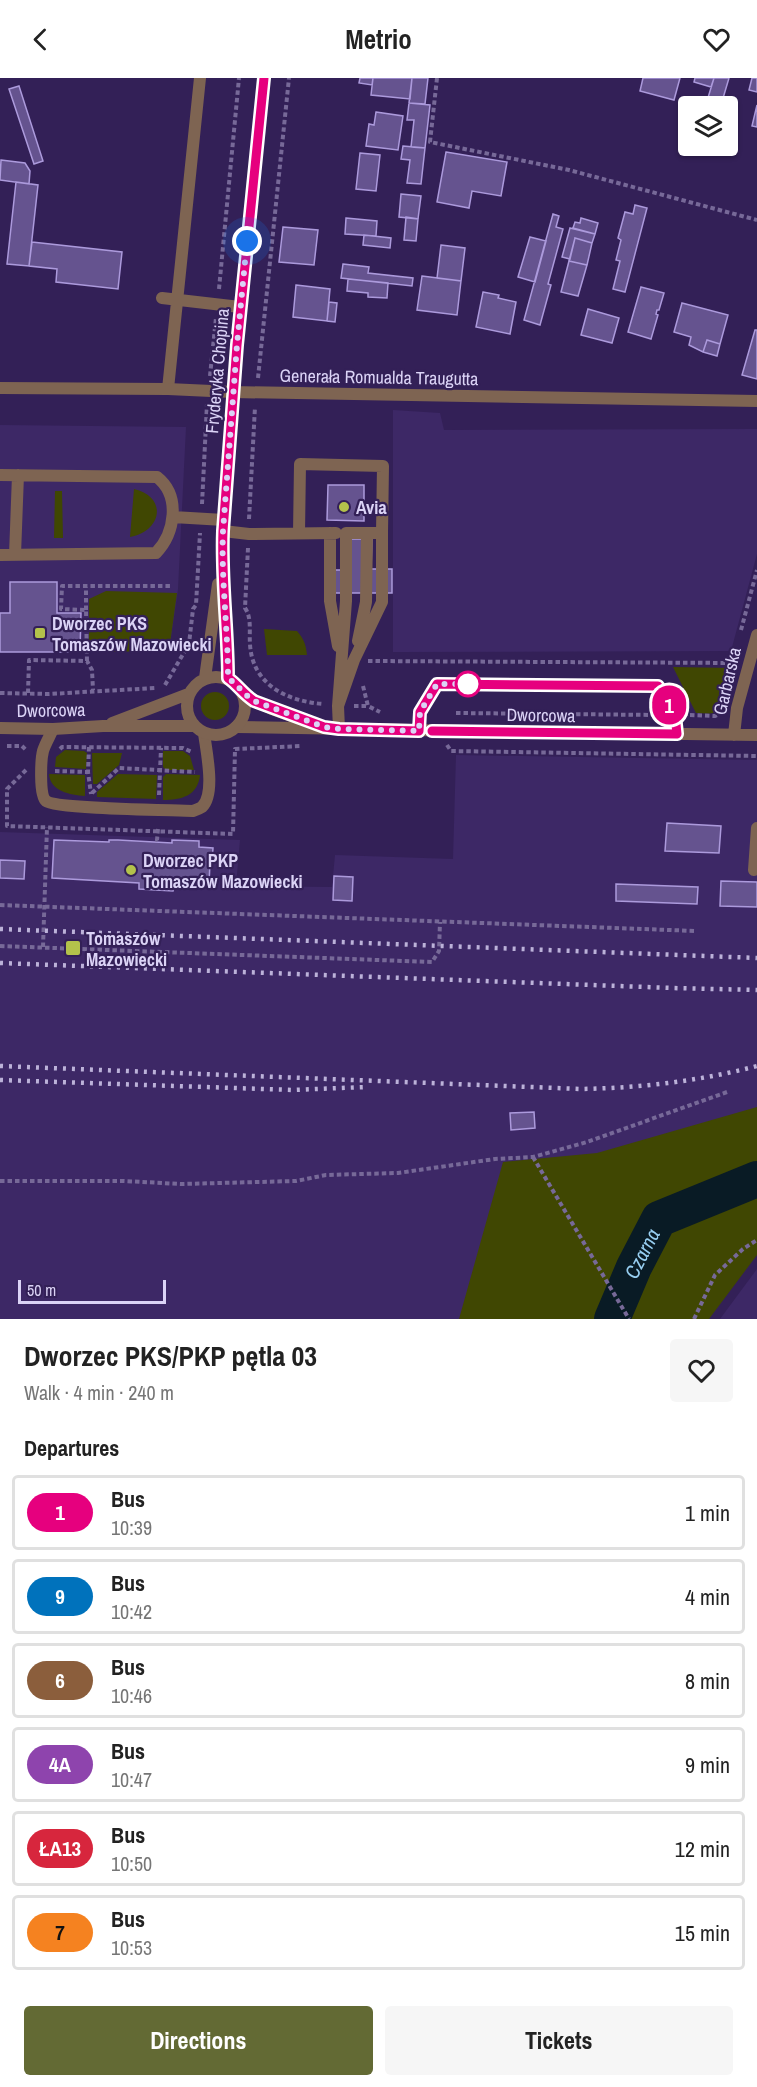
<!DOCTYPE html>
<meta charset="utf-8">
<style>
body{margin:0;font-family:"Archivo Narrow",sans-serif;background:#f6f6f6;color:#222;height:100vh;display:flex;flex-direction:column;font-size:22px;white-space:nowrap}
*{box-sizing:border-box;margin:0}
p{font-size:20px;color:#767676}
.icon{flex:none;width:33px;height:33px;fill:none;stroke:currentColor;stroke-width:2;stroke-linecap:round;stroke-linejoin:round}
.map{position:relative;height:1241px;overflow:hidden}
.details{display:flex;flex-direction:column;background:#fff;flex:1}
.details>*{flex:none}
.badge{padding:0 12px;border-radius:20px;font-size:21px;line-height:39px}
.tools{position:absolute;left:678px;top:18px;display:grid;gap:12px}
.tools a{display:grid;place-items:center;width:60px;height:60px;border-radius:6px;background:#fff;box-shadow:0 2px 4px #0004;font-size:30px}
.scale{position:absolute;left:18px;bottom:15px;width:148px;box-sizing:border-box;padding-left:6px;border:3px solid #dbd3f6;border-top:0;font-size:16px;line-height:21px;white-space:nowrap;color:#dbd3f6;-webkit-text-stroke:4px #332057;paint-order:stroke}
.you{position:absolute;width:30px;height:30px;margin:-15px;border:4px solid #fff;border-radius:50%;background:#1a73e8;box-shadow:0 0 0 9px #1a73e833}
.map>.badge{position:absolute;translate:-50% -50%;box-shadow:0 0 0 3px #fff}
h2{padding:0 24px;font-size:22px;line-height:54px}
.round{display:grid;place-items:center;flex:none;width:63px;height:63px;border-radius:6px;background:#f6f6f6}
.overview{display:flex;align-items:center;justify-content:space-between;height:102px;padding:0 24px}
h1{font-size:28px;font-weight:700;line-height:45px}
.primary-button{display:flex;gap:12px;margin-top:auto;padding:12px 24px}
.primary-button a{flex:1;height:69px;border-radius:6px;background:#636a34;color:#fff;font-size:24px;font-weight:700;line-height:69px;text-align:center}
.primary-button a+a{background:#f6f6f6;color:#222}
ul{padding:0;list-style:none}
li{display:flex;align-items:center;gap:18px;height:75px;margin:0 12px 9px;padding:0 12px;border:3px solid #e0e0e0;border-radius:6px}
li div{flex:1}
li b{display:block;font-size:22px}
li em{font-style:normal}
li .badge{min-width:66px;font-weight:700;text-align:center}
header{display:flex;justify-content:space-between;align-items:center;height:78px;padding:0 24px;background:#fff;font-size:27px;font-weight:700}
.map>svg:first-child{display:block}
</style>
<header><svg class="icon" aria-label="back" viewBox="0 0 24 24"><path d="M15 5l-7 7 7 7"/></svg>Metrio<svg class="icon" aria-label="heart" viewBox="0 0 24 24"><path d="M12 20l-8-8c-3-5 5-10 8-4 3-6 11-1 8 4z"/></svg></header>
<div class="map">
<svg width="757" height="1241" viewBox="0 0 757 1241">
<rect width="100%" height="100%" fill="#332057"/>
<path fill="#3d2866" d="M393,332L440,335L444,352L757,351V476L731,573L393,574Z
M0,347L186,349L178,511L169,573L0,574Z
M456,677L757,682V1085L618,1241H0V754L240,762L236,808L332,809L335,777L453,781Z
M757,1191V1241H720Z"/>
<path fill="#404702" d="M134,411C168,419 162,453 130,459Z
M55,413H62L63,460H54Z
M106,513L177,515L169,573L89,574V521Z
M264,551L297,553C304,561 306,567 307,577H267Z
M673,589L733,590L722,629C716,638 706,635 696,635Z
M201 628a14 14 0 1 1 28 0a14 14 0 1 1-28 0Z
M65,672L84,673L87,675L86,691L55,689L56,679Z
M163,673H183L190,678L194,692H166L163,689Z
M92,675H122L119,687L97,706H93Z
M49,696L85,697V718C70,717 50,713 49,696Z
M118,696L157,697L156,721L97,719V714Z
M166,696L200,697C198,718 181,722 163,722V699Z
M757,1029V1177L709,1241H459L503,1084L597,1075Z"/>
<g fill="none" stroke-linecap="round" stroke-linejoin="round">
<path stroke="#091b25" stroke-width="36" id="s1" d="M612,1241L634,1189L659,1141L757,1101"/>
</g>
<path fill="#65538f" stroke="#ac9adc" stroke-width="1.5" d="M360,0H373L372,7L359,5Z
M373,0H412L410,21L371,17Z
M412,0H428L425,26L409,25Z
M643,0H680L674,22L640,13Z
M695,0H714L711,9L694,4Z
M714,0H729L721,27L707,23Z
M752,0H757V14L749,12Z
M19,8L43,83L34,86L9,11Z
M409,25L430,27L425,70L411,69L414,42H407Z
M757,27V49L752,48Z
M376,34L403,38L398,72L366,68L369,46L374,47Z
M403,68L425,70L421,106L407,105L410,82L401,81Z
M446,74L507,84L501,118L472,113L469,130L437,124Z
M360,75L380,77L376,113L356,111Z
M1,82L25,85L30,93L29,106L0,102Z
M16,104L38,107L29,188L7,186Z
M401,116L421,118L418,141L399,139Z
M635,127L647,130L625,214L613,211L620,183L616,182L621,162L618,160L625,134L633,136Z
M553,136L559,138L556,149L563,151L548,206L551,207L540,247L524,242Z
M406,139L418,141L416,163L404,162Z
M346,140L377,143L376,158L345,156Z
M581,140L598,145L595,156L573,150L575,144L580,145Z
M283,149L318,152L314,187L279,184Z
M570,150L595,156L592,165L575,160L570,181L562,179Z
M364,157L391,160L390,170L363,167Z
M530,159L546,163L535,204L518,199Z
M575,160L592,165L587,187L569,183Z
M32,164L122,174L118,211L56,204L57,191L29,188Z
M441,167L465,170L461,203L437,200Z
M569,183L587,187L578,218L561,214Z
M343,186L369,189L368,195L413,200L412,208L341,200Z
M422,198L461,203L457,237L417,232Z
M348,201L388,205L387,220L368,219V215L347,213Z
M296,207L330,211L327,243L293,239Z
M641,209L664,215L659,232H657L656,236L658,237L651,261L628,254Z
M483,214L499,217L498,220L516,224L510,256L476,249Z
M329,224L337,225L335,244L327,243Z
M682,225L728,237L720,266L707,262L703,274L689,267L691,259L674,254Z
M588,231L619,240L612,265L581,257Z
M755,252H757V301L742,297Z
M707,262L720,266L717,278L703,274Z
M328,407H364V443L327,442Z
M349,461H372L371,491H392V515H326V492H349Z
M10,504H57V535H81L80,574H0V535H10Z
M667,745L721,748L719,775L665,773Z
M54,762L109,764V762H118L172,765V762L199,763V769L213,770L212,784H210L209,807L174,806L173,813L139,811V805L52,800Z
M0,782L25,783L24,801L0,800Z
M334,798L353,799L352,823L333,822Z
M721,803L757,804V829L720,828Z
M616,806L698,809L697,826L616,823Z
M534,1034L535,1050L511,1052L510,1035Z"/>
<g fill="none" stroke-linecap="round" stroke-linejoin="round">
<path stroke="#776998" stroke-width="4" stroke-dasharray="4.5 3" stroke-linecap="butt" d="M437,0L430,64L569,92L757,142
M219,211L239,0
M210,298L216,240
M258,300L289,0
M202,426L207,326
M249,441L255,329
M248,470L245,530C252,540 249,554 250,566C252,606 286,623 323,626
M86,532V509
M741,552L757,492
M87,583L86,532L61,531L62,508H171
M368,583L736,585
M165,607L189,566L193,531L196,527L200,455
M363,608L368,628L380,634
M0,615L49,616L155,610
M28,615L29,582L87,583L92,592L93,612
M354,628H368
M456,635L659,637
M690,637L715,638L721,635
M447,667L451,673L757,678
M7,668H22L27,673
M89,669L88,694L91,716
M60,671L62,669L183,670L192,674
M26,692L7,711V748L233,756L235,671L302,668
M55,693L88,694
M92,715L119,690L195,694
M159,717L161,670
M158,751L157,762L159,764
M0,827L696,853
M0,868L432,884L439,873L440,844
M43,869L47,749
M533,1079L629,1241
M0,1103H124L181,1106L296,1103L326,1097L398,1095L495,1081L533,1079L587,1064L727,1014
M694,1241L715,1197L743,1171L757,1162"/>
<path stroke="#7e6452" stroke-width="12" d="M162,220L240,229
M168,311L200,0
M0,397L157,399C181,418 175,455 156,475L0,477
M173,439L224,442
M223,453L249,456L336,455
M299,455L300,386L383,388L382,455
M330,455V523L338,568
M15,477L18,397
M358,563L366,524L367,455
M338,628L346,523V455H382V524L354,582L338,628L339,651
M53,651C50,658 45,666 43,673C41,681 39,717 46,723C56,731 172,732 193,733C196,732 199,731 202,729C216,716 206,672 204,655
M419,653L420,635L437,606L658,608L675,637L677,656
M754,792L757,750"/>
<path stroke="#7e6452" stroke-width="12" d="M0,310L168,311L233,314L757,323
M243,617L272,631L314,646
M236,649C410,652 583,655 757,657
M734,657L737,630L757,557"/>
<path stroke="#7e6452" stroke-width="12" d="M187 628a29 29 0 1 1 58 0a29 29 0 1 1-58 0Z
M205,600L218,506
M228,600L222,482L223,453L237,267L264,0
M112,645L188,616
M0,650L53,651L103,648H194"/>
<path stroke="#bcb2d9" stroke-width="4.5" stroke-dasharray="3 6" stroke-linecap="butt" d="M0,851L757,880
M0,885L672,910L757,912
M0,988L581,1011C640,1010 700,1003 757,988
M0,1002L293,1012L366,1009"/>
</g>
<g fill="none" stroke-linecap="round" stroke-linejoin="round">
<defs>
<path id="line" d="M264,0L237,267L223,453C221,502 228,551 228,600C238,607 243,616 254,623L324,649L339,651L419,653L420,634L437,606L658,608L675,637L677,656L432,653"/>
</defs>
<use href="#line" stroke="#fff" stroke-width="14"/>
<use href="#line" stroke="#e6007e" stroke-width="9"/>
<path stroke="#dbd3f6" stroke-width="6" stroke-dasharray="0 10.8" d="M247,163L237,267L223,453C221,502 228,551 228,600C238,607 243,616 254,623L324,649L339,651L419,653L420,634L437,606H468"/>
</g>
<g fill="#b3c24b" stroke="#332057" stroke-width="2">
<circle cx="344" cy="429" r="6"/>
<rect x="34" y="549" width="12" height="12" rx="3"/>
<circle cx="131" cy="792" r="6"/>
<rect x="65" y="862" width="16" height="16" rx="3"/>
</g>
<circle fill="#fff" stroke="#e6007e" stroke-width="3" cx="468" cy="606" r="12"/>
<g text-anchor="middle" dominant-baseline="central" stroke-width="4.5" stroke-linejoin="round" paint-order="stroke">
<g font-size="18" fill="#dbd3f6" stroke="#332057">
<text transform="translate(217 293) rotate(-85)">Fryderyka Chopina</text>
<text transform="translate(379 299) rotate(1)">Generała Romualda Traugutta</text>
<text transform="translate(727 603) rotate(-77)">Garbarska</text>
<text transform="translate(51 632) rotate(-1)">Dworcowa</text>
<text transform="translate(541 637) rotate(1)">Dworcowa</text>
</g>
<g font-size="18" font-weight="bold" fill="#dbd3f6" stroke="#332057" text-anchor="start">
<text x="356" y="429">Avia</text>
<text x="52" y="545">Dworzec PKS<tspan x="52" dy="21">Tomaszów Mazowiecki</tspan></text>
<text x="143" y="782">Dworzec PKP<tspan x="143" dy="21">Tomaszów Mazowiecki</tspan></text>
<text x="86" y="860">Tomaszów<tspan x="86" dy="21">Mazowiecki</tspan></text>
</g>
<g font-size="20" font-style="italic" fill="#97cef0" stroke="#332057">
<text stroke="none"><textPath href="#s1" startOffset="72">Czarna</textPath></text>
</g>
</g>
</svg>
<div class="tools">
<a><svg class="icon" aria-label="layers" viewBox="0 0 24 24"><path d="M12 4l9 5-9 5-9-5zM3 14l9 5 9-5"/></svg></a>
</div>
<div class="scale">50 m</div>
<div class="you" style="left:247px;top:163px"></div>
<b class="badge" style="left:669px;top:627px;background:#e6007e;color:#fff">1</b>
</div>
<section class="details">
<div class="overview"><div><h1>Dworzec PKS/PKP pętla 03</h1><p>Walk · 4 min · 240 m</p></div><a class="round"><svg class="icon" aria-label="heart" viewBox="0 0 24 24"><path d="M12 20l-8-8c-3-5 5-10 8-4 3-6 11-1 8 4z"/></svg></a></div>
<h2>Departures</h2>
<ul>
<li><span class="badge" style="background:#e6007e;color:#fff">1</span><div><b>Bus</b><p>10:39</p></div><em>1 min</em></li>
<li><span class="badge" style="background:#0072bc;color:#fff">9</span><div><b>Bus</b><p>10:42</p></div><em>4 min</em></li>
<li><span class="badge" style="background:#8b5e3c;color:#fff">6</span><div><b>Bus</b><p>10:46</p></div><em>8 min</em></li>
<li><span class="badge" style="background:#8e44ad;color:#fff">4A</span><div><b>Bus</b><p>10:47</p></div><em>9 min</em></li>
<li><span class="badge" style="background:#d7263d;color:#fff">ŁA13</span><div><b>Bus</b><p>10:50</p></div><em>12 min</em></li>
<li><span class="badge" style="background:#f58220;color:#111">7</span><div><b>Bus</b><p>10:53</p></div><em>15 min</em></li>
</ul>
<div class="primary-button"><a>Directions</a><a>Tickets</a></div>
</section>
